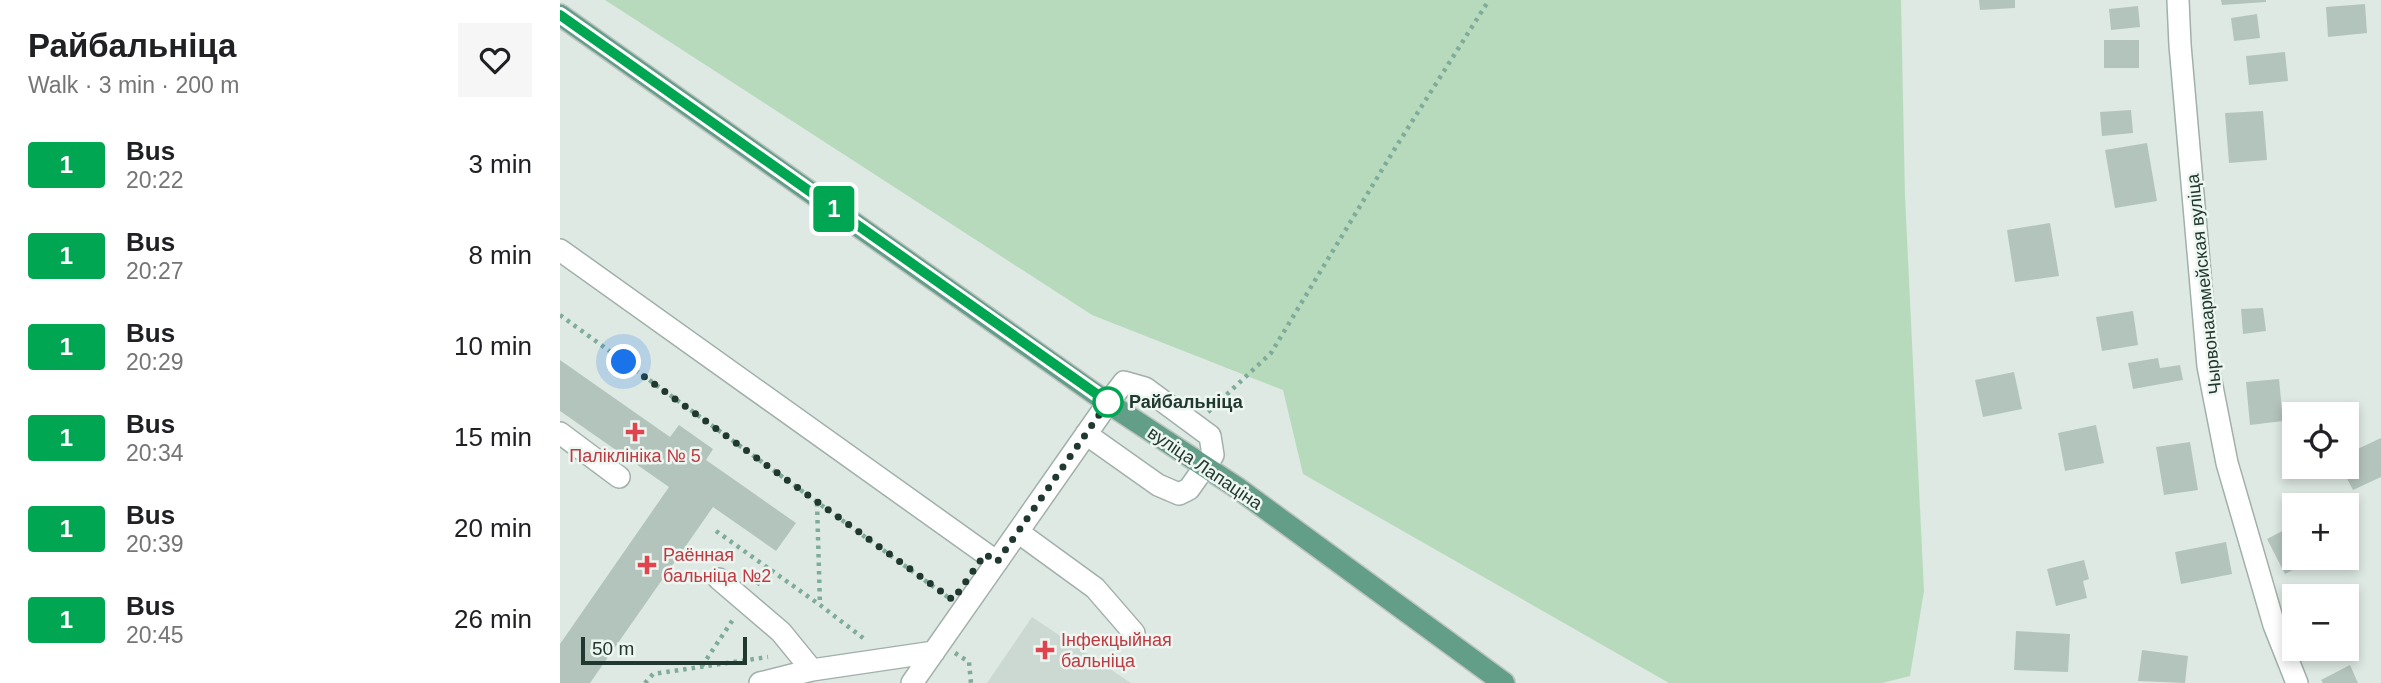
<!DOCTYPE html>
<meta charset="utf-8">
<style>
body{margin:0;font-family:Helvetica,sans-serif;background:#f6f6f6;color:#202124;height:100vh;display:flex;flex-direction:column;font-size:26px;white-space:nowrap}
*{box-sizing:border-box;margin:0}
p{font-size:23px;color:#757577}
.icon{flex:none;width:38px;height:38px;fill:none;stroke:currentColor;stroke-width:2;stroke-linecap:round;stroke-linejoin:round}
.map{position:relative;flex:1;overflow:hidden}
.side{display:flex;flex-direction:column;background:#fff;width:560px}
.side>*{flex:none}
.badge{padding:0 14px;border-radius:5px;font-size:24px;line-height:46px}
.fabs{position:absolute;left:1722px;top:402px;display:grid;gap:14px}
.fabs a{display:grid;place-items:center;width:77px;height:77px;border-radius:0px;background:#fff;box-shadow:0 4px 10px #0003;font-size:35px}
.scale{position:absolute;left:21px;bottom:18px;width:166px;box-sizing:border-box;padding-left:7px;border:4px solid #20382f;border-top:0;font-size:19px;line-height:24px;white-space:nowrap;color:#20382f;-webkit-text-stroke:5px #eef6f1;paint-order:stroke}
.you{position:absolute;width:35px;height:35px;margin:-18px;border:5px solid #fff;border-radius:50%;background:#1a73e8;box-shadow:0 0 0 10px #1a73e833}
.map>.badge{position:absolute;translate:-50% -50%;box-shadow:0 0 0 4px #fff}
.round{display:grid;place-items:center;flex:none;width:74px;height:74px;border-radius:0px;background:#f6f6f6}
.headline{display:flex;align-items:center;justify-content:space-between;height:119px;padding:0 28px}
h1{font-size:33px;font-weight:700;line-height:52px}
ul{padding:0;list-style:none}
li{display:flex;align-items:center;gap:21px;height:91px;padding:0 28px}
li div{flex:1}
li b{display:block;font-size:26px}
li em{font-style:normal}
li .badge{min-width:77px;font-weight:700;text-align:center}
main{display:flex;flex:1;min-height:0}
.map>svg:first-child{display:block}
</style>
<main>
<section class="side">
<div class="headline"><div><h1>Райбальніца</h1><p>Walk · 3 min · 200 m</p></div><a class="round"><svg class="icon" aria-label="heart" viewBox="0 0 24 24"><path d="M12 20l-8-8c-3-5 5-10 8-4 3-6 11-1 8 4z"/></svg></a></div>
<ul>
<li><span class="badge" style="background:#00a651;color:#fff">1</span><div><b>Bus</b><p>20:22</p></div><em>3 min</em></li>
<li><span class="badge" style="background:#00a651;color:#fff">1</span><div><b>Bus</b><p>20:27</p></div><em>8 min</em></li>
<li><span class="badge" style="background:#00a651;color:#fff">1</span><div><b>Bus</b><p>20:29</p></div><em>10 min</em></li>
<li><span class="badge" style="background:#00a651;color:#fff">1</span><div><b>Bus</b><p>20:34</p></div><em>15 min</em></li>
<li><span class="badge" style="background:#00a651;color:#fff">1</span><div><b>Bus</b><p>20:39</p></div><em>20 min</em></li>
<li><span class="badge" style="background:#00a651;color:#fff">1</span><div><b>Bus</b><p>20:45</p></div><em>26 min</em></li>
</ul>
</section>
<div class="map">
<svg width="1821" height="683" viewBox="0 0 1821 683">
<rect width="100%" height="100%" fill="#dee9e3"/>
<path fill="#ccd9d2" d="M472,617L571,683H427Z"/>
<path fill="#b7dabd" d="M45,0H1341L1345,197L1364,591L1350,676L1322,683H1109L743,474L723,390L532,315Z"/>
<path fill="#b3c4bc" d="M1419,0H1455V8L1420,10Z
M1661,0H1706V2L1662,5Z
M1805,4L1807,33L1768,37L1766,7Z
M1578,6L1580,27L1551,30L1549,9Z
M1697,14L1700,38L1674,41L1671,18Z
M1544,40H1579V68H1544Z
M1725,52L1728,81L1689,85L1686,56Z
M1571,110L1573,133L1542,136L1540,112Z
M1703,111L1707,160L1669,163L1665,113Z
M1587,143L1597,201L1555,208L1545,150Z
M1490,223L1499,276L1455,282L1447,230Z
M1703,308L1706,331L1683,334L1681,309Z
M1573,311L1578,345L1542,351L1536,317Z
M1598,358L1600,368L1620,365L1623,380L1573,389L1568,363Z
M0,360L110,437L119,425L153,449L146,460L236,523L216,551L153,507L30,683H0V644L109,487L0,411Z
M1454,372L1462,409L1423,417L1415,380Z
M1719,379L1723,421L1690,425L1686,382Z
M1536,425L1544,463L1505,471L1498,433Z
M1821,438V477L1793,490L1781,467H1787V454Z
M1630,442L1638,490L1604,495L1596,447Z
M1734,525V558H1755L1725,574L1707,539Z
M1666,542L1672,574L1621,584L1615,552Z
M1524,560L1529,579L1523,581L1527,598L1496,606L1487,569Z
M1456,631L1510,634L1508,672L1454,670Z
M1582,650L1628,656L1625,683L1578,681Z
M1790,665L1798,683H1763L1761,680Z"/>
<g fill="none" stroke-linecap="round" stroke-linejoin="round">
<defs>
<path id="minor" d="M1618,0L1620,45L1648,366L1667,463L1714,625L1737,683
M0,250L437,562
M0,433L59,477
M458,532L535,588L574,633
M159,579L221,632L252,670
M200,683L252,670L374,652
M352,683L548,403L564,382L585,388L650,436L653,455L629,489L619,494L598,485L526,434"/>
<path id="major" d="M0,15L548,403L676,487L944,683"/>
</defs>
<use href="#minor" stroke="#a1b0a9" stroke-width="24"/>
<use href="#major" stroke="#bcc3c1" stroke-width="24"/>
<path stroke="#7fac9a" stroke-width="4.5" stroke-dasharray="3.5 5" stroke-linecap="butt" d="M0,315L389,598
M648,412L711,353L834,150L929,0
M257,503L260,605
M156,531L260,605L307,641
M197,585L208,568
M395,653L409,662L411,683
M142,666L174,618
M85,683L93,674L208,657"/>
<use href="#minor" stroke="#fff" stroke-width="21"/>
<use href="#major" stroke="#639e89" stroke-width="21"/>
</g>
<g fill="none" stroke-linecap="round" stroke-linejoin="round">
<defs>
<path id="line" d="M0,15L548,402"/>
</defs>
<use href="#line" stroke="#fff" stroke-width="16"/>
<use href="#line" stroke="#00a651" stroke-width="10"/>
<path stroke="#20382f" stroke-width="7" stroke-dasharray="0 12.6" d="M64,362L393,600L425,554L437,562L548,402"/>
</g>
<circle fill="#fff" stroke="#00a651" stroke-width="3.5" cx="548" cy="402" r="14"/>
<g fill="#e0444e" stroke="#eef6f1" stroke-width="2.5">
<path d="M71.5 421.5h7v7h7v7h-7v7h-7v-7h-7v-7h7z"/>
<path d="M83.5 554.5h7v7h7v7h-7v7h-7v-7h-7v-7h7z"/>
<path d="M481.5 639.5h7v7h7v7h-7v7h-7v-7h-7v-7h7z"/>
</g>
<g text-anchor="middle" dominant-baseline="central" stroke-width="5" stroke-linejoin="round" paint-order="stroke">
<g font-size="18" fill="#20382f" stroke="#eef6f1">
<text transform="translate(1644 284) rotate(-96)">Чырвонаармейская вуліца</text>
<text transform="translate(645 468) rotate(34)">вуліца Лапаціна</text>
</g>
<g font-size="18" font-weight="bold" fill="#20382f" stroke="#eef6f1" text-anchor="start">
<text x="569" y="402">Райбальніца</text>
</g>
<g font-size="18" fill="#be3a42" stroke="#eef6f1" text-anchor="start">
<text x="75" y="456" text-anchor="middle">Паліклініка № 5</text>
<text x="103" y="555">Раённая<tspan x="103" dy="21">бальніца №2</tspan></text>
<text x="501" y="640">Інфекцыйная<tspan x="501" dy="21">бальніца</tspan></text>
</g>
</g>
</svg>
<div class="fabs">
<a><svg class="icon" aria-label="locate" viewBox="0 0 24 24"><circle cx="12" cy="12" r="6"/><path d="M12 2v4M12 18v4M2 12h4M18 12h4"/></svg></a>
<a>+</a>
<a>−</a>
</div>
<div class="scale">50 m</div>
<div class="you" style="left:64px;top:362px"></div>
<b class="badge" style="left:274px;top:209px;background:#00a651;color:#fff">1</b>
</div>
</main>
